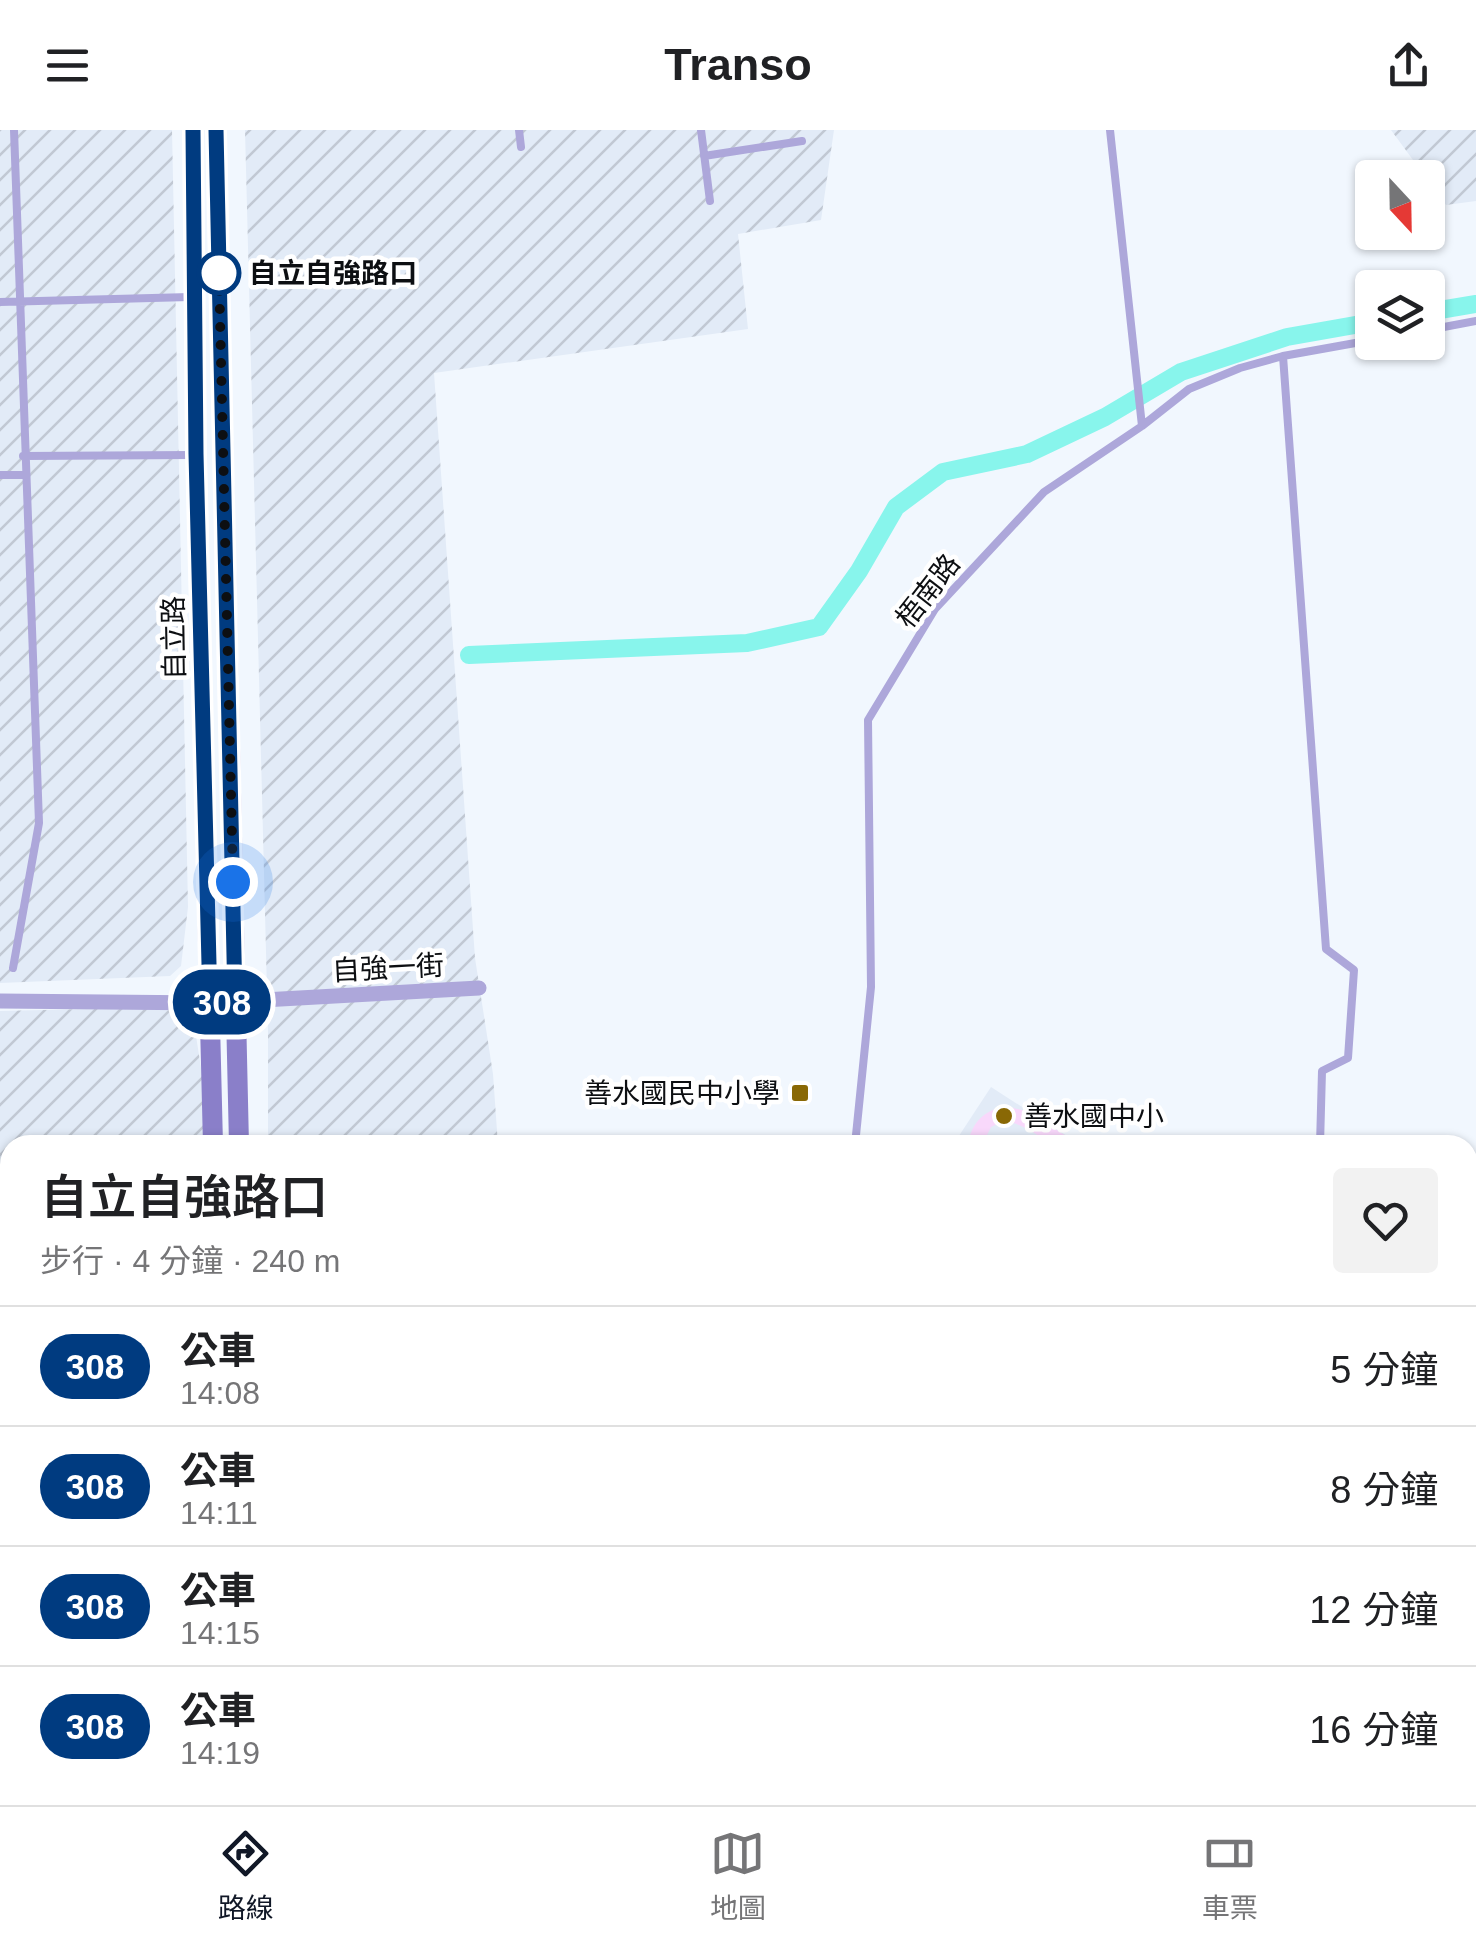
<!DOCTYPE html>
<html lang="zh-TW">
<meta charset="utf-8">
<style>
body{margin:0;font-family:Helvetica,"Noto Sans TC",sans-serif;background:#f2f2f2;color:#202124;height:100vh;display:flex;flex-direction:column;font-size:38px;white-space:nowrap}
*{box-sizing:border-box;margin:0}
p{font-size:32px;color:#757577}
.icon{flex:none;width:55px;height:55px;fill:none;stroke:currentColor;stroke-width:2;stroke-linecap:round;stroke-linejoin:round}
.map{position:relative;flex:1;overflow:hidden}
.details{position:absolute;left:0px;top:1005px;width:1478px;height:670px;display:flex;flex-direction:column;background:#fff;border-radius:30px 30px 0 0;box-shadow:0 2px 8px #0004}
.details>*{flex:none}
.badge{padding:0 20px;border-radius:32px;font-size:35px;line-height:65px}
.needle{width:65px;rotate:158deg}
.buttons{position:absolute;left:1355px;top:30px;display:grid;gap:20px}
.buttons a{display:grid;place-items:center;width:90px;height:90px;border-radius:10px;background:#fff;box-shadow:0 2px 8px #0004;font-size:50px}
.you{position:absolute;width:50px;height:50px;margin:-25px;border:8px solid #fff;border-radius:50%;background:#1a73e8;box-shadow:0 0 0 15px #1a73e833}
.map>.badge{position:absolute;translate:-50% -50%;box-shadow:0 0 0 5px #fff}
.round{display:grid;place-items:center;flex:none;width:105px;height:105px;border-radius:10px;background:#f2f2f2}
.summary{display:flex;align-items:center;justify-content:space-between;height:170px;padding:0 40px}
h1{font-size:48px;font-weight:600;line-height:75px}
ul{padding:0;list-style:none}
li{display:flex;align-items:center;gap:30px;height:120px;padding:0 40px;border-top:2px solid #e0e0e0}
li div{flex:1}
li b{display:block;font-size:38px}
li em{font-style:normal}
li .badge{min-width:110px;font-weight:700;text-align:center}
header{display:flex;justify-content:space-between;align-items:center;height:130px;padding:0 40px;background:#fff;font-size:45px;font-weight:600}
.tabs{display:flex;justify-content:space-around;align-items:center;height:140px;border-top:2px solid #e0e0e0;background:#fff;font-size:28px;color:#757577}
.tabs a{display:grid;justify-items:center;gap:5px}
.tabs .current{color:#111827}
.map>svg:first-child{display:block}
</style>
<header><svg class="icon" aria-label="menu" viewBox="0 0 24 24"><path d="M4 6h16M4 12h16M4 18h16"/></svg>Transo<svg class="icon" aria-label="share" viewBox="0 0 24 24"><path d="M12 15V3M7 8l5-5 5 5M5 13v7h14v-7"/></svg></header>
<div class="map">
<svg width="1476" height="1675" viewBox="0 0 1476 1675">
<defs>
<pattern id="industrial-furrows" width="10" height="10" patternUnits="userSpaceOnUse" patternTransform="scale(2.5)"><rect width="10" height="10" fill="#e2ebf7"/><path d="M-1 1l2-2M0 10L10 0M9 11l2-2" fill="none" stroke="#c1c8d3"/></pattern>
<pattern id="water-ripples" width="26" height="14" patternUnits="userSpaceOnUse" patternTransform="scale(2.5)"><rect width="26" height="14" fill="#88f5ec"/><path d="M2 4q2-2 4 0t4 0M15 11q2-2 4 0t4 0" fill="none" stroke="#74d1c9"/></pattern>
</defs>
<rect width="100%" height="100%" fill="#f1f7fe"/>
<path fill="#e2ebf7" d="M991,957L1081,1015H953Z"/>
<path fill="url(#industrial-furrows)" d="M0,0H172L188,777L181,836L170,846L0,853Z
M245,0H834L821,90L738,104L748,199L434,243L475,828L493,944L498,1015H268V900Z
M1391,0H1476V71L1446,75Z
M168,877L194,893L204,957L205,1015H10V1665H213L214,1675H0V881Z
M280,1665H544L545,1675H281Z"/>
<path fill="#f8d8fb" d="M1006,976L1029,982L1080,1015H1047L1048,1012C1029,1000 1013,985 991,997L982,1015H968C971,993 984,980 1006,976Z"/>
<path fill="url(#water-ripples)" stroke="#63b0ab" stroke-width="2.5" d="M1476,1589V1671L1458,1675H1098L1142,1665H1468V1591Z"/>
<g fill="none" stroke-linecap="round" stroke-linejoin="round">
<path stroke="#88f5ec" stroke-width="18" d="M1428,182L1476,174
M469,525L747,513L819,497L859,441L896,377L943,342L1027,324L1105,287L1181,242L1287,207L1372,192"/>
<path stroke="#ada7da" stroke-width="8" d="M519,0L521,17
M701,0L710,71
M1110,0L1142,296
M704,26L802,11
M0,172L190,167
M1428,200L1476,191
M1283,226L1326,819L1354,840L1348,928L1322,941L1320,1015
M23,326L192,325
M0,345H24
M13,838L39,693L14,0
M855,1015L871,857L868,590L935,479L1044,362L1142,296L1189,259L1240,238L1283,226L1372,210
M1468,1581L1476,1579
M973,1665L975,1675
M1044,1675L1089,1665"/>
<path stroke="#ada7da" stroke-width="15" d="M0,871L210,873L479,858"/>
<path stroke="#8a7fc9" stroke-width="20" d="M193,0L196,325L213,1015
M216,0L239,1015
M227,1665L228,1675
M254,1665V1675"/>
</g>
<g fill="none" stroke-linecap="round" stroke-linejoin="round">
<defs>
<path id="line" d="M193,0L196,324L210,873L235,871L216,0"/>
</defs>
<use href="#line" stroke="#fff" stroke-width="22"/>
<use href="#line" stroke="#003b80" stroke-width="15"/>
<path stroke="#0d0f12" stroke-width="10" stroke-dasharray="0 18" d="M219,143L233,752"/>
</g>
<circle fill="#fff" stroke="#003b80" stroke-width="5" cx="219" cy="143" r="20"/>
<g fill="#896805" stroke="#fff" stroke-width="4">
<rect x="790" y="953" width="20" height="20" rx="5"/>
<circle cx="1004" cy="986" r="10"/>
</g>
<g text-anchor="middle" dominant-baseline="central" stroke-width="9" stroke-linejoin="round" paint-order="stroke">
<g font-size="28" font-weight="bold" fill="#0d0f12" stroke="#fff" text-anchor="start">
<text x="249" y="143">自立自強路口</text>
</g>
<g font-size="28" fill="#0d0f12" stroke="#fff">
<text transform="translate(928 461) rotate(-52)">梧南路</text>
<text transform="translate(174 508) rotate(-91)">自立路</text>
<text transform="translate(388 838) rotate(-3)">自強一街</text>
</g>
<g font-size="28" fill="#0d0f12" stroke="#fff" text-anchor="end">
<text x="780" y="963">善水國民中小學</text>
<text x="1024" y="986" text-anchor="start">善水國中小</text>
</g>
</g>
</svg>
<div class="buttons">
<a><svg class="needle" viewBox="-14 -14 28 28"><path d="M0-13l5 13h-10z" fill="#e53935"/><path d="M0 13l5-13h-10z" fill="#757577"/></svg></a>
<a><svg class="icon" aria-label="layers" viewBox="0 0 24 24"><path d="M12 4l9 5-9 5-9-5zM3 14l9 5 9-5"/></svg></a>
</div>
<div class="you" style="left:233px;top:752px"></div>
<b class="badge" style="left:222px;top:872px;background:#003b80;color:#fff">308</b>
<section class="details">
<div class="summary"><div><h1>自立自強路口</h1><p>步行 · 4 分鐘 · 240 m</p></div><a class="round"><svg class="icon" aria-label="heart" viewBox="0 0 24 24"><path d="M12 20l-8-8c-3-5 5-10 8-4 3-6 11-1 8 4z"/></svg></a></div>
<ul>
<li><span class="badge" style="background:#003b80;color:#fff">308</span><div><b>公車</b><p>14:08</p></div><em>5 分鐘</em></li>
<li><span class="badge" style="background:#003b80;color:#fff">308</span><div><b>公車</b><p>14:11</p></div><em>8 分鐘</em></li>
<li><span class="badge" style="background:#003b80;color:#fff">308</span><div><b>公車</b><p>14:15</p></div><em>12 分鐘</em></li>
<li><span class="badge" style="background:#003b80;color:#fff">308</span><div><b>公車</b><p>14:19</p></div><em>16 分鐘</em></li>
</ul>
</section>
</div>
<nav class="tabs">
<a class="current"><svg class="icon" aria-label="directions" viewBox="0 0 24 24"><path d="M12 3l9 9-9 9-9-9zM9 14v-3h6M13 9l2 2-2 2"/></svg>路線</a>
<a><svg class="icon" aria-label="map" viewBox="0 0 24 24"><path d="M3 6l6-2 6 2 6-2v14l-6 2-6-2-6 2zM9 4v14M15 6v14"/></svg>地圖</a>
<a><svg class="icon" aria-label="tickets" viewBox="0 0 24 24"><path d="M3 7h18v10H3zM15 7v10"/></svg>車票</a>
</nav>
